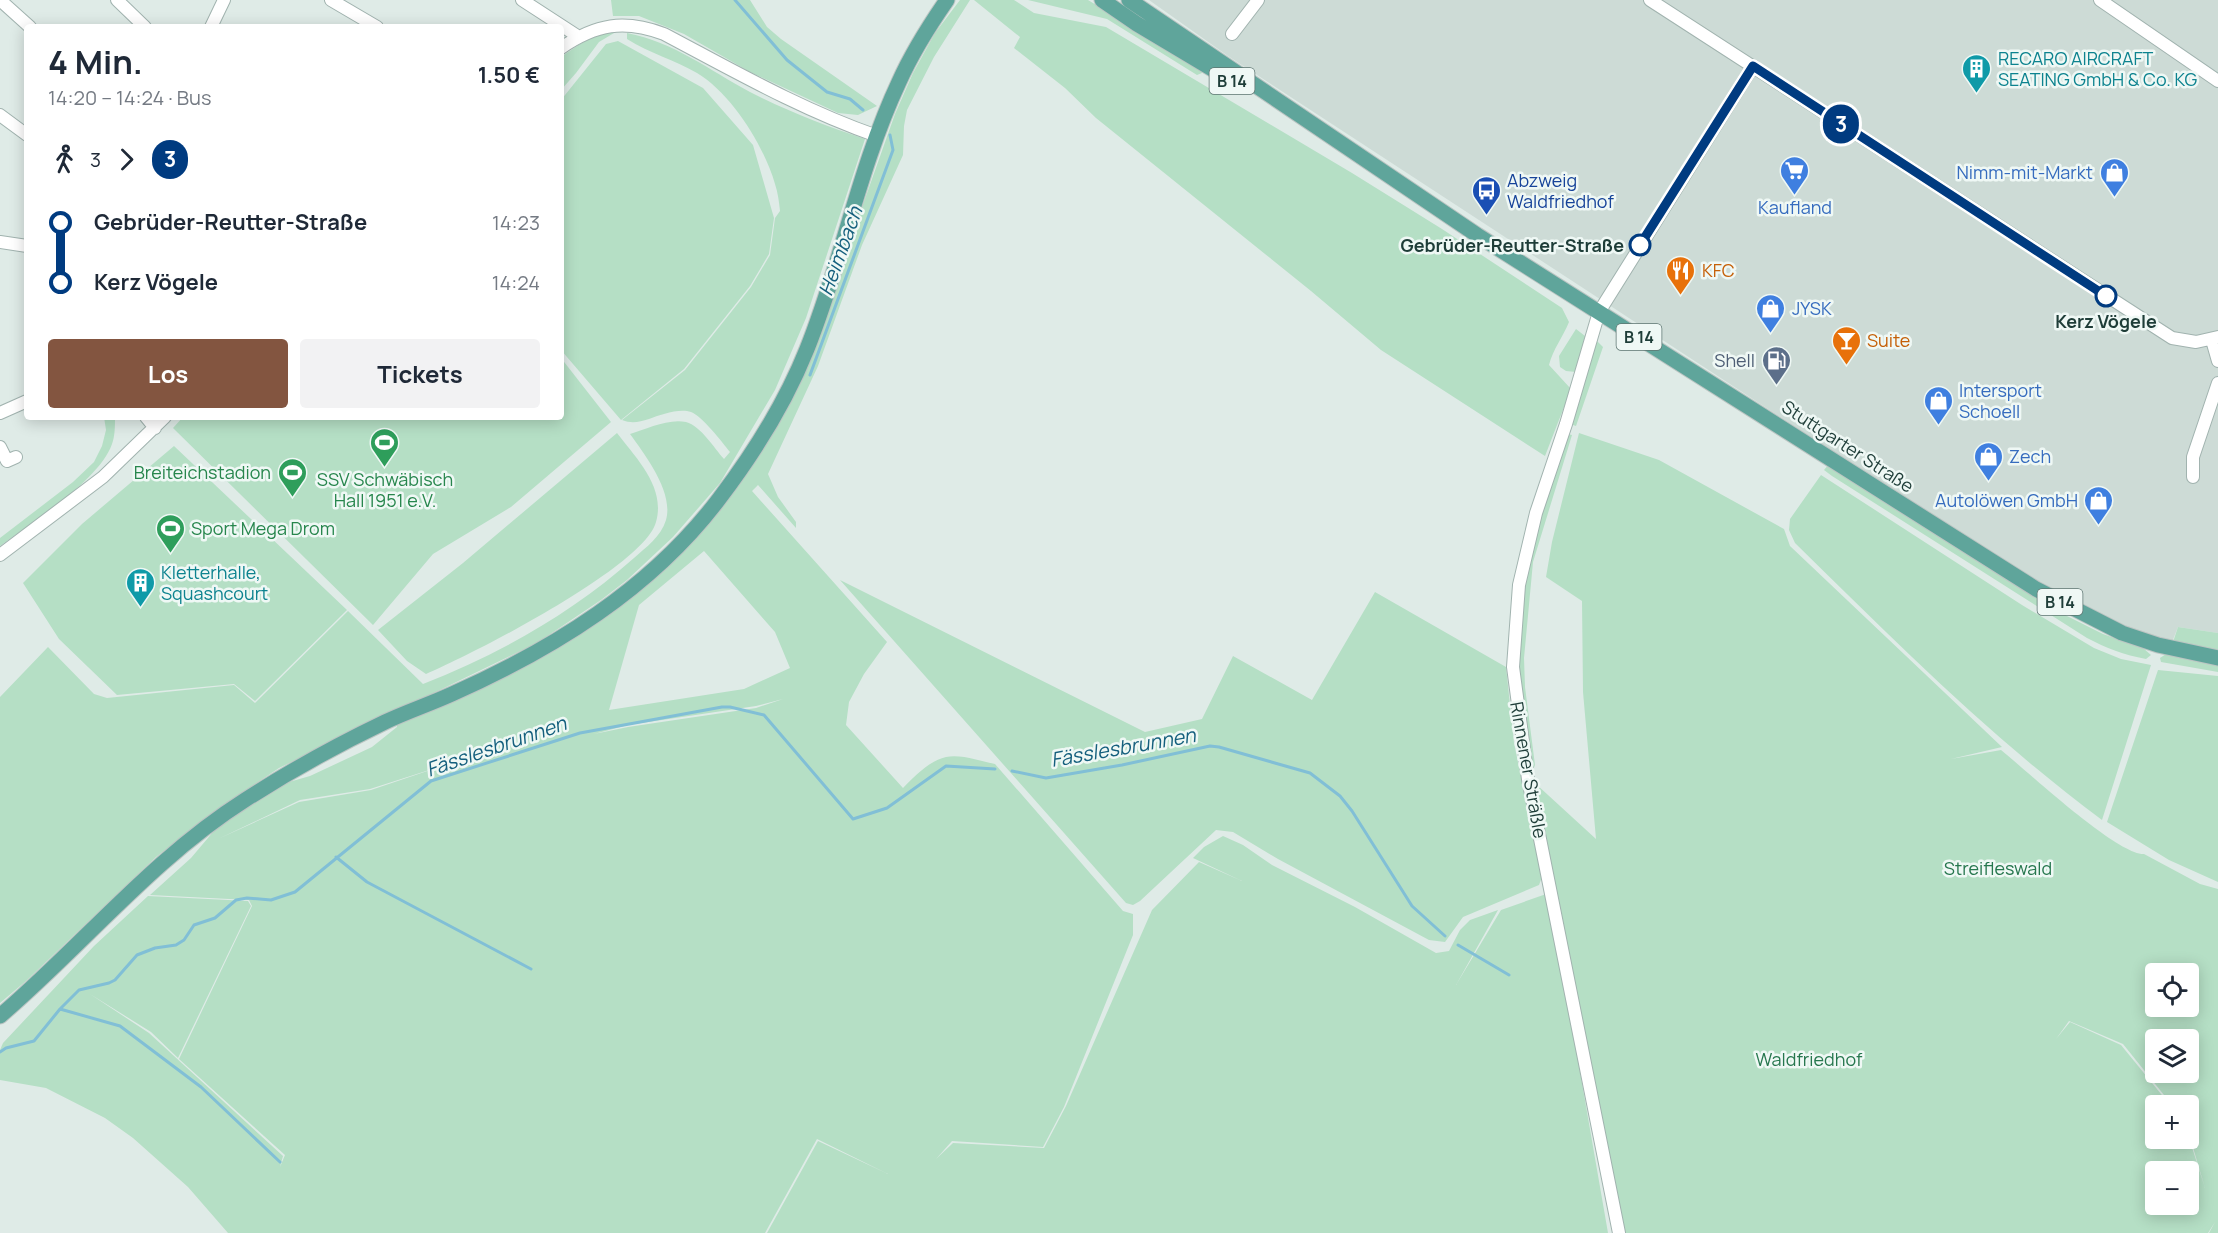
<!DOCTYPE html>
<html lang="de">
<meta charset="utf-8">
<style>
body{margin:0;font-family:Manrope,sans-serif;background:#f2f2f3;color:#1f2937;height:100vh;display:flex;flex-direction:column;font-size:22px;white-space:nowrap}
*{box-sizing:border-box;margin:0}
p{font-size:20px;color:#747a83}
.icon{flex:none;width:33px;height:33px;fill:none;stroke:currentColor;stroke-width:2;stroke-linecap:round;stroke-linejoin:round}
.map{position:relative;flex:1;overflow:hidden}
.panel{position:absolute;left:24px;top:24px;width:540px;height:396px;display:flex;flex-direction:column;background:#fff;border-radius:6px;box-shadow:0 3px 15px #0003}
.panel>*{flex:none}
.badge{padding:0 12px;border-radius:20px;font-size:21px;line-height:39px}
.controls{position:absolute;left:2145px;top:963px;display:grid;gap:12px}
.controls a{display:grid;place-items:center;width:54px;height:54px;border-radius:6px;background:#fff;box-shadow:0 3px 15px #0003;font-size:30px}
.map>.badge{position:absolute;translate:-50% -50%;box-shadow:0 0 0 3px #fff}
.legs{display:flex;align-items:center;gap:9px;height:66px;padding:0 24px;font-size:20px}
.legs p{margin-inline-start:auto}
.summary{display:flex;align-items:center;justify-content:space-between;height:102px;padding:0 24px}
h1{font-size:33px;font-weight:700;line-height:45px}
.cta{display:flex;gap:12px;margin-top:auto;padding:12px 24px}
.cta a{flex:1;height:69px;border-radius:6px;background:#835540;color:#fff;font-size:24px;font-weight:700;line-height:69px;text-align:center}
.cta a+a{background:#f2f2f3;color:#1f2937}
ul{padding:0 24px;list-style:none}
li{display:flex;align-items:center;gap:21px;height:60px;font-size:22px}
li i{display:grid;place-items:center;width:9px;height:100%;margin:0 8px;background:currentColor}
li i::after{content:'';width:15px;height:15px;margin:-8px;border:4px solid;border-radius:50%;background:#fff}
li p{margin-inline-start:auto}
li:first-child i{background:linear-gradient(#0000 50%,currentColor 0)}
li:last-child i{background:linear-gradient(currentColor 50%,#0000 0)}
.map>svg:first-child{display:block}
</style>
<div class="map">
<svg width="2218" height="1233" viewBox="0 0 2218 1233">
<rect width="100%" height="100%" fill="#dfebe7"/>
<path fill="#cddbd6" d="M1149,0H2218V633L2178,627L2172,642L2145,635L2084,610L1944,523L1831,450L1228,56Z"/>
<path fill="#b5dfc5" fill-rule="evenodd" d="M611,0H750L767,27L781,39L877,106L858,115L838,113L750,72L684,34L639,16H613Z
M960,0H970L934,57L907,110L904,126L903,155L862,245L818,366L768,474L778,497L796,522V528L758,485L752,491L887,642L864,674L849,702L846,725L903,788C915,776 929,761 946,757C961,754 980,761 995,764L1123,911L1133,914V935L1064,1107L1043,1147L952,1141L936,1159L953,1143L1044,1148L1066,1106L1152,910L1199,862L1242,881L1193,858L1204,847L1223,836L1243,845L1272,865L1355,907L1436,953L1449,951L1460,930L1470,920L1498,910L1456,985L1501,910L1549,893L1608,1233H767L818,1141L888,1174L817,1139L765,1233H228L188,1187L133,1138L105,1118L46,1088L0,1080V1050L3,1043L94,946L148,896L248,901L251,906L178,1058L151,1032L90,994L149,1033L283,1156L280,1167L285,1155L179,1059L252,906L249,900L150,895L191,858L224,819L275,786L310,776L372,747L397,727V724L522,666L708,522L826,309L895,114L913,73L935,33ZM704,551L775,632L790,668L744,689L609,710L639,605ZM783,699L756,708L628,727L594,734L628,725L756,706ZM448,764L371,790L299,802L218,839L300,800L370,789Z
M974,0H1014L1034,13L1106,27L1352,173L1442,229L1562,308L1569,322C1563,337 1553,349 1549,365L1571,389L1545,456L1381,350L1311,291L1096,118L1065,88L1014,48L1020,37Z
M1028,0H1088L1200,68L1202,73L1197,75L1107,19Z
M619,30L599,42L576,73L561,90V57C581,43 594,34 619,30Z
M627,33C674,42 709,70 750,92C787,111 826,126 865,139L806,318L775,390L720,483L673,537L627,580L601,600L537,643L279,768L221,807L156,857L26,981L0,1003V697L48,647L94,694L107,698L234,685L255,703L348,611L423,684C500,654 572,613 634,558C646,547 661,537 666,520C674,492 645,455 630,434C646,429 669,418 686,422C701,426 714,448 724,459L730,452C722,442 702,416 691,412C679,408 660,415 649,419C639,422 632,424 622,420L685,370L751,287L770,255L775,218L780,211C779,202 778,193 775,184C764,146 732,94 697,73C675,60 649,53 627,39Z
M618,41L703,88L753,145L774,218L769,254L750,286L684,369L621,420L561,350V100L606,44Z
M1576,329L1585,336L1576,372L1566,371L1560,367L1559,356Z
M1597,341L1603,347L1576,426L1570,424Z
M561,358L611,422L511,507L433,554L373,625L173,428L183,417H561Z
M104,417H115C115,426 115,436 112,444C99,481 31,523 0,546V538L73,482L94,462L102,446L106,430Z
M617,433C636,458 666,487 656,522C644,567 471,655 426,674L407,661L378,630L463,563Z
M1579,433L1659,460L1784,529L1790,546L2002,747L1951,759L2001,750C2026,770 2117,855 2144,854L2200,884L2218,889V1233H2209L2215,1222L2208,1233H1623L1536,784L1596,839L1583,692L1582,601L1546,577L1552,542ZM2156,974H2188V1006H2156ZM2069,1021L2123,1044L2172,1105L2188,1106L2189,1134L2205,1188L2189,1138H2156V1106L2170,1105L2121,1045L2070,1022L2056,1039ZM2156,1040H2188V1072H2156ZM2156,1172H2188V1204H2156Z
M1568,434L1572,435L1533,562L1524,658L1525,687L1535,765L1533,770L1518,678V622L1533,540Z
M174,446L347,610L255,701L234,684L117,695L59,639L23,583L82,524Z
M1829,464L2055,610L2103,634L2143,648L2151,655L2146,659C2124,655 2106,648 2087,638L1832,476L1824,470Z
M1821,475L2022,605L2094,648L2121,659L2151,665L2102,820C1990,737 1894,640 1795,543L1789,530L1790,519Z
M840,580L1145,732L1202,719L1233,656L1312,700L1375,592L1506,667L1514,743L1542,877L1539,885L1463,917L1445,942L1429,940L1278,859L1233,832L1216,830L1140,901L1133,905L1126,903Z
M2178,627L2218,633V651L2173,642Z
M2166,654L2218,664V672L2161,662L2160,658Z
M2158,670L2218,676V882L2169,860L2107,822Z"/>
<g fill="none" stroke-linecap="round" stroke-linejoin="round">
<path stroke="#81bfd6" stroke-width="3" d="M735,0L787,60L827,92L850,99L863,110
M810,375L893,150L890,135
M1012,771L1046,778L1122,765L1210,746L1219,747L1310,773L1340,796L1352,811L1412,906L1445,936
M336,857L367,882L531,969
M1458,945L1509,975
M60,1009L120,1026L201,1087L280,1162
M0,1052L6,1048L34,1041L60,1009L79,990L109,983L115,980L137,955L155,948L176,945L184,940L194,925L215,918L236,900L247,898L271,900L295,892L431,781L580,733L722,707H730L764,715L853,819L887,808L946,766L995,769"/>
<defs>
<path id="minor" d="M0,0L30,27
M117,0L145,27
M331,0L377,27
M522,0L579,37
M1650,0L2172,338L2196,342L2218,337
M2100,0L2218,81
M211,27L224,0
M1232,34L1258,0
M561,48C596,24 624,19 664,34C734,71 802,110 877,136
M0,115L27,135
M0,242L27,246
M2212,340L2218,361
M0,413L27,401
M146,417L155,428
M0,447L7,461L16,457
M2193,477V457L2218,383
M0,555L103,477L165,417
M1619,1233L1528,779L1513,667L1519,585L1536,513L1566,424L1599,312L1753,66"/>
<path id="major" d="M1102,0L1137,24L1219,73
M1129,0L1477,235L2036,589L2122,633L2158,645L2218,658
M0,1016C83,945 152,859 245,800C290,771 337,745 385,722C406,712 430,704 452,694C553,649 651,589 719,499C754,453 785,404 807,349C842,262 859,167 899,82C912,53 929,26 947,0"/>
</defs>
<use href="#minor" stroke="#a1b3af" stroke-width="14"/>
<use href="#major" stroke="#bcc5c3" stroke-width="17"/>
<use href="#minor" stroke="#fff" stroke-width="12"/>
<use href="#major" stroke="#5fa59b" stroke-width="15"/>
</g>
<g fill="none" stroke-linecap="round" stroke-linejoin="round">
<defs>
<path id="line-1" d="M1640,245L1753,66L2106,296"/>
</defs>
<use href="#line-1" stroke="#fff" stroke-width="14"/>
<use href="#line-1" stroke="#003b80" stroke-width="9"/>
</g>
<defs>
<symbol id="building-pin" viewBox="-11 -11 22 30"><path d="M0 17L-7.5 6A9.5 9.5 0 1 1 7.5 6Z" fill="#0f9aa8" stroke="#eff8f5"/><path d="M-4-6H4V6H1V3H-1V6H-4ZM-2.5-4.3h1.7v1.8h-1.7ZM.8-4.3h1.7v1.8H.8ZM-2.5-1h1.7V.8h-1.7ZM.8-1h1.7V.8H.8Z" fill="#fff"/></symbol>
<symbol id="supermarket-pin" viewBox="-11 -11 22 30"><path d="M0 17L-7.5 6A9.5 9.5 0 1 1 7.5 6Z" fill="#3f7fe0" stroke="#eff8f5"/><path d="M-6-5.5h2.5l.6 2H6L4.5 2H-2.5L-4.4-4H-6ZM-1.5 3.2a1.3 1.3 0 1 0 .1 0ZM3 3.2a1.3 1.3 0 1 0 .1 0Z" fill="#fff"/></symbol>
<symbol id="shop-pin" viewBox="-11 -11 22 30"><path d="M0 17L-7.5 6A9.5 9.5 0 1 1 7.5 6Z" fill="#3f7fe0" stroke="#eff8f5"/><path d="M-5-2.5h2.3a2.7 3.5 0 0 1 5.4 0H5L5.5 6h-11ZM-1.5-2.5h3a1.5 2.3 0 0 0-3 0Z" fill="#fff"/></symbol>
<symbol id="bus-pin" viewBox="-11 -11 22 30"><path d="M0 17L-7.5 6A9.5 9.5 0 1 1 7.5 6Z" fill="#1a4fb4" stroke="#eff8f5"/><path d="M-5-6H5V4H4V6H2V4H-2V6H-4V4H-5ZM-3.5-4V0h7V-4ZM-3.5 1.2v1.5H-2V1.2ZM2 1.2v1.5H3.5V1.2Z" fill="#fff"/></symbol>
<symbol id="restaurant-pin" viewBox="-11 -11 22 30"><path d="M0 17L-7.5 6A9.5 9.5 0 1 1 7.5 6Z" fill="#e8710a" stroke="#eff8f5"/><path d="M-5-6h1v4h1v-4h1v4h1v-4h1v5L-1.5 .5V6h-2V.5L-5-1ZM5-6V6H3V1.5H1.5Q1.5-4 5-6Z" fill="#fff"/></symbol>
<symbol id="bar-pin" viewBox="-11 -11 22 30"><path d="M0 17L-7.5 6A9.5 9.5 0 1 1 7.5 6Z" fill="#e8710a" stroke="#eff8f5"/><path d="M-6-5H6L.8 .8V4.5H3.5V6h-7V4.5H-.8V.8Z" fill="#fff"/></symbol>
<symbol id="fuel-pin" viewBox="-11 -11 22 30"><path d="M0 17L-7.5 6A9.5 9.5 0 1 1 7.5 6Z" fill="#5c6f8a" stroke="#eff8f5"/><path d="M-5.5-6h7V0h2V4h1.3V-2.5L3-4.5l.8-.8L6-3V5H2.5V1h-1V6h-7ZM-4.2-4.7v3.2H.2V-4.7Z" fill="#fff"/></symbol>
<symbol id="stadium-pin" viewBox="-11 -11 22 30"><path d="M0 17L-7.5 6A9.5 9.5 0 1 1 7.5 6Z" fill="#2e9e5b" stroke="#eff8f5"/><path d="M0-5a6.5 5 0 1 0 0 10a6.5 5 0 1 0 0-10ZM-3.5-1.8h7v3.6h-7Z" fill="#fff"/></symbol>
</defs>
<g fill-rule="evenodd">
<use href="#building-pin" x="1960" y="52" width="33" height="45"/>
<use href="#supermarket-pin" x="1778" y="154" width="33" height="45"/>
<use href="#shop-pin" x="2098" y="156" width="33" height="45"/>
<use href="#bus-pin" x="1470" y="174" width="33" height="45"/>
<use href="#restaurant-pin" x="1664" y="254" width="33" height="45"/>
<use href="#shop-pin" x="1754" y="292" width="33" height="45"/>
<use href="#bar-pin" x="1830" y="324" width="33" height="45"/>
<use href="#fuel-pin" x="1760" y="344" width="33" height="45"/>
<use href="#shop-pin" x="1922" y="384" width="33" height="45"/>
<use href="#stadium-pin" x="368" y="426" width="33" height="45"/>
<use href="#shop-pin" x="1972" y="440" width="33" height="45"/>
<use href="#stadium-pin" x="276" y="456" width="33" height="45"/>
<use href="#shop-pin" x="2082" y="484" width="33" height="45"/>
<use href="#stadium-pin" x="154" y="512" width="33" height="45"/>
<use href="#building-pin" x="124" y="566" width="33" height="45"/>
</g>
<g fill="#fff" stroke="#003b80" stroke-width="3">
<circle cx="1640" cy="245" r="10"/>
<circle cx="2106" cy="296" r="10"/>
</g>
<g text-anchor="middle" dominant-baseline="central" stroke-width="5" stroke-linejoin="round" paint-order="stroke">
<g fill="#eff8f5" stroke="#5d7571" stroke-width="1.5">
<rect x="1209.5" y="68" width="45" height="26" rx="4.5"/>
<rect x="1616.5" y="324" width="45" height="26" rx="4.5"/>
<rect x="2037.5" y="589" width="45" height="26" rx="4.5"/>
</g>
<g font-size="16" font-weight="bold" fill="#1e3d38">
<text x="1232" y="81">B 14</text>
<text x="1639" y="337">B 14</text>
<text x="2060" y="602">B 14</text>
</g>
<g font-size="18" fill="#0d838f" stroke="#eff8f5" text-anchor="start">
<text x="1998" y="58">RECARO AIRCRAFT<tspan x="1998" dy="21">SEATING GmbH &amp; Co. KG</tspan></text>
<text x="161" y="572">Kletterhalle,<tspan x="161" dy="21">Squashcourt</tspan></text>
</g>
<g font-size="18" fill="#366cbe" stroke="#eff8f5" text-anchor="start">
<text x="2093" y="172" text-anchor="end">Nimm-mit-Markt</text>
<text x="1795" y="207" text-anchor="middle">Kaufland</text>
<text x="1792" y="308">JYSK</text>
<text x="1959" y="390">Intersport<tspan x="1959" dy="21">Schoell</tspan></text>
<text x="2009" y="456">Zech</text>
<text x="2078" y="500" text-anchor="end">Autolöwen GmbH</text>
</g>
<g font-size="18" fill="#164399" stroke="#eff8f5" text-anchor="start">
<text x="1507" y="180">Abzweig<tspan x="1507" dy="21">Waldfriedhof</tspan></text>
</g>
<g font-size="18" font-weight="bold" fill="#1e3d38" stroke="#eff8f5" text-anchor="end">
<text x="1624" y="245">Gebrüder-Reutter-Straße</text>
<text x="2106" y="321" text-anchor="middle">Kerz Vögele</text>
</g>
<g font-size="18" fill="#c56008" stroke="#eff8f5" text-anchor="start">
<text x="1702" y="270">KFC</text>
<text x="1867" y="340">Suite</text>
</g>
<g font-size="18" fill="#4e5e75" stroke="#eff8f5" text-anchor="end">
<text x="1755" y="360">Shell</text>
</g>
<g font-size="18" fill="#1e3d38" stroke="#eff8f5">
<text transform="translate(1848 446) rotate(33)">Stuttgarter Straße</text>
<text transform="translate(1529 770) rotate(80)">Rinnener Sträßle</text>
</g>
<g font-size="18" fill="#27864d" stroke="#eff8f5" text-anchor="end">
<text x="271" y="472">Breiteichstadion</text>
<text x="385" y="479" text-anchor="middle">SSV Schwäbisch<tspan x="385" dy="21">Hall 1951 e.V.</tspan></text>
<text x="191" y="528" text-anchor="start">Sport Mega Drom</text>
</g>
<g font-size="18" fill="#26774e" stroke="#eff8f5">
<text x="1998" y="868">Streifleswald</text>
<text x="1809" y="1059">Waldfriedhof</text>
</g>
<g font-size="20" font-style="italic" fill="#145f7d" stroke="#eff8f5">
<text transform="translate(840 251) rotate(-70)">Heimbach</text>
<text transform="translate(496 746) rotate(-19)">Fässlesbrunnen</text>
<text transform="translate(1123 747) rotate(-10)">Fässlesbrunnen</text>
</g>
</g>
</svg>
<div class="controls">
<a><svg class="icon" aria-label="locate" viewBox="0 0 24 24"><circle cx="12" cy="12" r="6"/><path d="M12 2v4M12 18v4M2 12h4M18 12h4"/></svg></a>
<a><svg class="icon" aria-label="layers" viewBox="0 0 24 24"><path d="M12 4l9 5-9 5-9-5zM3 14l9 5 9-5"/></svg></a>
<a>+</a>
<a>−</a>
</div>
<b class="badge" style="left:1841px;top:124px;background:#003b80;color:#fff">3</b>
<section class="panel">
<div class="summary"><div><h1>4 Min.</h1><p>14:20 – 14:24 · Bus</p></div><b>1.50 €</b></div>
<div class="legs"><svg class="icon" aria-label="walk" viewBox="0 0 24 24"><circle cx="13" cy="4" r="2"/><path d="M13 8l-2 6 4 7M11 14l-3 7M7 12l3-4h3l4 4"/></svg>3<svg class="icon" aria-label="forward" viewBox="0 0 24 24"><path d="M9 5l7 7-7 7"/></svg><b class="badge" style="background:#003b80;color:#fff">3</b></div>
<ul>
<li><i style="color:#003b80"></i><b>Gebrüder-Reutter-Straße</b><p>14:23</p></li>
<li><i style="color:#003b80"></i><b>Kerz Vögele</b><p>14:24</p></li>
</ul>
<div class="cta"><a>Los</a><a>Tickets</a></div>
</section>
</div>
